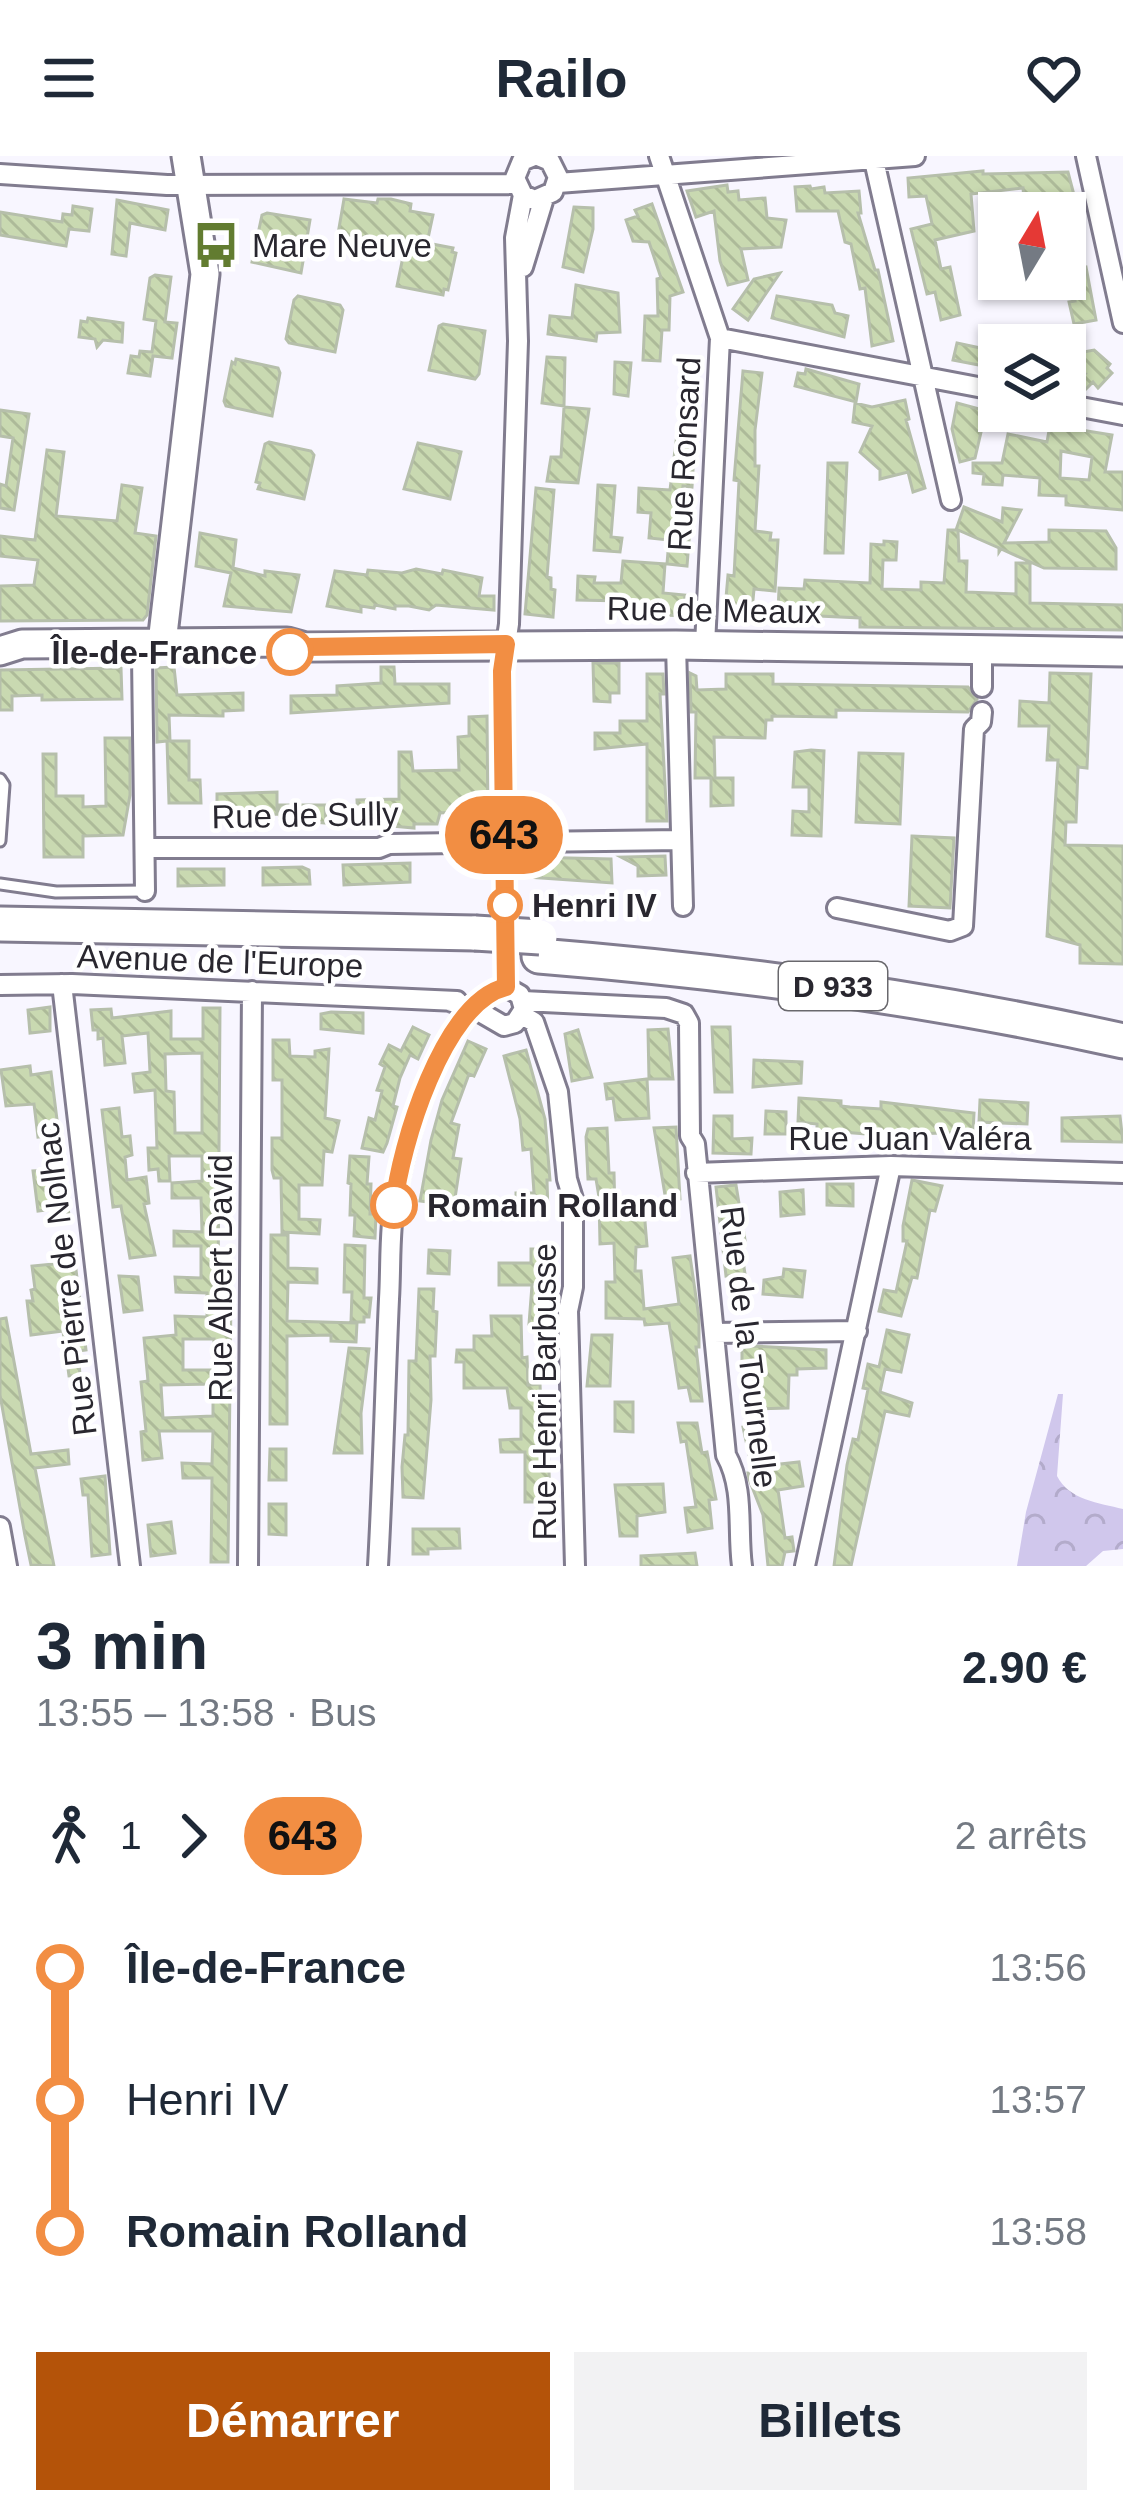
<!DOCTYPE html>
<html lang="fr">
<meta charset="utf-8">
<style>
body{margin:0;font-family:Arial,sans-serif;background:#f2f2f3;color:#1f2937;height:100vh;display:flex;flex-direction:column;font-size:45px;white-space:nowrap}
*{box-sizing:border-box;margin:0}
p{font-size:39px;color:#747a83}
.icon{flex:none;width:66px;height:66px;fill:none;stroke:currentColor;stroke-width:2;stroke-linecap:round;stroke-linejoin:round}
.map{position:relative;height:1410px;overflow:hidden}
.sheet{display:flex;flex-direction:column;background:#fff;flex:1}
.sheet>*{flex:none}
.badge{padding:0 24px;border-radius:39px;font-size:42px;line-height:78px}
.needle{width:78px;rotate:10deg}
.tools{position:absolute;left:978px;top:36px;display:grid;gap:24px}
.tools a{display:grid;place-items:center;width:108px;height:108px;border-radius:0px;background:#fff;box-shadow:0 3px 9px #0004;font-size:60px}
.map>.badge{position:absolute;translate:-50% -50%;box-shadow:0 0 0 6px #fff}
.legs{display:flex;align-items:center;gap:18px;height:132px;padding:0 36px;font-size:39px}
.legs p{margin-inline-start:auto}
.headline{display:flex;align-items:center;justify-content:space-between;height:204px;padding:0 36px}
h1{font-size:66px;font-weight:600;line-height:90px}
.button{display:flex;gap:24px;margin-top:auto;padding:24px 36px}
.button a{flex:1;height:138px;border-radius:0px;background:#b45309;color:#fff;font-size:48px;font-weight:600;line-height:138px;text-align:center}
.button a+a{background:#f2f2f3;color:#1f2937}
ul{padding:0 36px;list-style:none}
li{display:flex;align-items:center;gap:42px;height:132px;font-size:45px}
li i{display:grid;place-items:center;width:18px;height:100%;margin:0 15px;background:currentColor}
li i::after{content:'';width:30px;height:30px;margin:-15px;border:9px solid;border-radius:50%;background:#fff}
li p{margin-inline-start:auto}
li:first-child i{background:linear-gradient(#0000 50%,currentColor 0)}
li:last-child i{background:linear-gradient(currentColor 50%,#0000 0)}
header{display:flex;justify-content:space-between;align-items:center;height:156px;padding:0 36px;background:#fff;font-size:54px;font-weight:600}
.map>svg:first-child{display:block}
</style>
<header><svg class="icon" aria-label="menu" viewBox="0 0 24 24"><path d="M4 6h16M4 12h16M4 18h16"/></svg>Railo<svg class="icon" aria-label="heart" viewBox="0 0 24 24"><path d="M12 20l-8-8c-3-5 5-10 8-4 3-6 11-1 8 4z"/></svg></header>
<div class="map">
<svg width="1123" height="1410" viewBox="0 0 1123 1410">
<defs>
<pattern id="forest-crowns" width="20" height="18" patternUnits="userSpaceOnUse" patternTransform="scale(3)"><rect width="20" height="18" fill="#d0c7ec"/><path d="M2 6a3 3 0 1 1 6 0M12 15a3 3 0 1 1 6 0" fill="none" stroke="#b3abcb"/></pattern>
<pattern id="building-back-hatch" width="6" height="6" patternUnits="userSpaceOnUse" patternTransform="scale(3)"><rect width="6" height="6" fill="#c9d9b1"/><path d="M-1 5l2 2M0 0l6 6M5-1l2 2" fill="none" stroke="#adba99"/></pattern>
</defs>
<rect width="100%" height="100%" fill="#f8f6ff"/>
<path fill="url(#forest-crowns)" d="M1058,1238H1063L1057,1320C1069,1344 1099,1347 1123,1353V1393L1103,1395L1086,1410H1017L1026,1356Z"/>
<path fill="url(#building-back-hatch)" stroke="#b6bfab" stroke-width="3" fill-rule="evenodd" d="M983,15V18L1068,16L1074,39L1024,44L1023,32L971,38L974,75L935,84L941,113L950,111L960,159L941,164L935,136L927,138L911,73L932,68L926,40L909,41L908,22Z
M727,29L728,36L738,35L739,44L765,42L767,62L786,64L781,91L741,93L748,124L728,129L720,105L714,55L696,61L687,35Z
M810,30L811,33L824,31L825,37L859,35L861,57H858L875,114H878L893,185L872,190L865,132L860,133L851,88L845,86L838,55H797L795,31Z
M344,43L377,47L378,43H391L411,48L410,55L433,59L427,87L453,92L452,96L456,97L448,134L444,133L443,139L397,130L406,86L338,78Z
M117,44L168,54L165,74L130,67L126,100L112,98Z
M652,48L683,136L670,140L669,174H662L660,205L643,204L645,160H658L657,123L661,122L649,86L633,85L626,64L638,60L635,54Z
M73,50L92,53L89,75L69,73L66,90L0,79V56L62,66L63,58L72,59Z
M574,51L593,52V73L583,116L563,111Z
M267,57L310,64L301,117L252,106L262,59Z
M1086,111L1096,164L1074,168L1069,146L1075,145L1068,115Z
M780,117L748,164L733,153L754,123Z
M155,119L171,121L165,166L177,167L172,202L153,200L150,220L128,217L131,200L139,201L140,195L152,196L156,165L144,163L150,122Z
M576,129L618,137L620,176L597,177L596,185L548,178L550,160L572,162Z
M298,140L340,149L343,154L335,196L289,187L286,183L294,144Z
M777,140L832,149L835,157L848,160L844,181L772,162Z
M88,162L123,167L122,186L103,184L97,191L95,183L79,181L81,165L87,166Z
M443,168L485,175L479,218L475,223L429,214L439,170Z
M957,187L999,196V213L953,204Z
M1094,194L1110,208L1107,212L1112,217L1098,232L1093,226L1086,233L1078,226L1085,218L1065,214V195L1078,197Z
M547,201L565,202L564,250L542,247Z
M236,203L278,212L280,217L272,260L226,250L224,245L232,206L235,208Z
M615,206L631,207L628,240L614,238Z
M806,213L859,228L856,246L795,230L798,217L805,218Z
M743,215L762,217L755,274V310H759L755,375L771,377L770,384H778L775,435L754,433L752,455L725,453L728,419L734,420L739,325L734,324Z
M905,244L909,263L906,264L925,332L913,336L908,316L880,323V314L860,296L872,270L853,266L855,247L872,251Z
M957,247L998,258L995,274L982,272L975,302L960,306L952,273Z
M564,251L589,253L578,327L547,325L551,301H561Z
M0,254L29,258L14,354L0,352V328L6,330L13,282L0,280Z
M1050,269L1112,279L1105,316H1123V354L1066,349V340L1039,339L1040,322L1003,319L1002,329L983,328L984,318L973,317V307H1002L1008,278L1047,286ZM1061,295L1092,301L1089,324L1060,322Z
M677,278L695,279L692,331L683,330L681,360H691L687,410L667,408L669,384L649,382L651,357L638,356L639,332L670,334Z
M269,286L311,295L314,299L304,343L258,333L260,327L256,326L265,288Z
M418,287L461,296L450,343L404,333Z
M47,294L64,296L56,360L117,365L122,329L142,332L135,377L156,380L147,459L143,464L0,465V430L34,429L38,404L0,400V380L35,384Z
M828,307H847L843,397H825Z
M598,329L615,330L611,381L622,382L620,396L594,394Z
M536,332L554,334L547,421L551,422V433L555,434L553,461L525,458Z
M964,351L1002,366L1003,352L1021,354L1004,387L1049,386V374L1106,375L1116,392V413L1044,412L1001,393L999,396V392L958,374L959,405H967L966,436L1016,438V407H1030V447L1123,449V474L860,471V462L778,458L779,432L804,433L805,424L870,427L871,388L884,389V385L897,386L896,404H883L882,433L921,434V426L944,427L948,374H956Z
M200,377L236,384L233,412L265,420V415L299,419L291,456L224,450L231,417L196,410Z
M623,405L665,408L663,437L685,439L683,460L644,458V465H624V445L577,444L578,420L595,421L594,427H621Z
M416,413L442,418L443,414L482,422L479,440H494V454L436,449L429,454L409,450H395V453L375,449L374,452L361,450V456L327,450L335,415L367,419L368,414L402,417Z
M593,507H619V537H610V546L594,545Z
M174,511L177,539L243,537V554L223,555V560L169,559L170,585H189V624H200L201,647H169L167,585L157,586L156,512Z
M381,511H394L395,528H449V547L291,557V540L337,539V530L381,527Z
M121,512L122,543L42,544V539L12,540V554H0V514Z
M690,517L696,520L697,534L726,533V518H773V528L968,531L977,543L968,556L836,554V561L772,560V564H766L765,582L714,581L715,622H733V649L711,650V622H695L696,556H691Z
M1050,517L1091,518L1087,612L1078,611L1076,666H1066L1065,689L1123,690V808L1080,807V789L1047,780L1058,604H1047L1049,570H1019L1020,545L1049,547Z
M647,518H663L664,538H660L667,665H647V588L595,593V577H620V565H647Z
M487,560L488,669H469V655L440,657L437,668H414V672L380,669V663H358L357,644L399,643V596H411L413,615L459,614L458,581L469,580V561Z
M105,582H130V639L123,679L83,680V701H44L43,598H56V640H83V651L106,650Z
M811,594L824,595L821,680L792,679L793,655L809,656V631H793L795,596Z
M859,597L903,598L900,668L856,666Z
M277,636V658L217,659V638Z
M279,649H325L326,667L280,663Z
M912,680L954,682L950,752L909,750Z
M665,700L666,719L638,720V710L621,701Z
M527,701L611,703L612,727L528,721Z
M410,707V726L344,729L343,709Z
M302,711L309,714L310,728L263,729V712Z
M178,713H224V729L178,730Z
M50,851V875L30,877L28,854Z
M203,852H220L218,1136L231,1137L228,1406H211L212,1322H183L182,1307L212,1308L213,1275H159L162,1302L143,1304L141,1276L146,1275L141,1226L148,1225L144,1182L176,1179L175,1160L207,1161V1137L176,1136L175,1121L201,1122V1090H174V1075L202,1076L201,1042H172V1027L202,1025V1000H169L170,1025H159L158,1013L149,1014L148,992H157L155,934L135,936L133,918L150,916L148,877L122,880L125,907L105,909L103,882L98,883V874H93L91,854L111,853L112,862L171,855V883H203ZM202,897V977H175L174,936L166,935L165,898ZM183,1183H214V1214H183ZM213,1228V1260L163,1262L161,1229Z
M331,856L363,857V877L321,873V858Z
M413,871L429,879L418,903L410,899L400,922L393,950L397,951L387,987L383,996L362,992L369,962L375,964L382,935L377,934L385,911L380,908L389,889L401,895Z
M712,871H730L732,936H715Z
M668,873L673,923H649L648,874Z
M578,874L592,921L572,925L565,878Z
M273,884H289L290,900L315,901V895L329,893L325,962L339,965L332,996L324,995L322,1029H299V1063L320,1064L319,1078L282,1076L281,1022H274L272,1014V982H282V924H273Z
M468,885L486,893L474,920L469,918L451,967L459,969L453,1002L461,1003L455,1042L437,1039L436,1047L420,1045L431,984L442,944Z
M526,894L545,963L550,1024H547L548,1058H526V1048L516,1049V1037H534L531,993L523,994L520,963L504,900Z
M754,904L802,906L801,927L753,931Z
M30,910L31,919L51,916L69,1059L55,1060L54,1053L38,1055L33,1015L51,1014L47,980L38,981L34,948L6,950L1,914Z
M647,923L649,962L616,964L613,942L607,943L605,928Z
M799,942L841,945V950L850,951L881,953V946L974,957L973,976L879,979L817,974V968L798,966Z
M980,944L1028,947L1027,968L979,966Z
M119,952L122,981L130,980L132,999L125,1001L127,1024L146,1021L149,1047L144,1048L155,1099L130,1102L121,1050L113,1051L102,954Z
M766,955L786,956V978H765Z
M714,960H732V983L752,982L751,998L713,997Z
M1120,960L1123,986L1062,985V962Z
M676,971L680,1043L666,1045L654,972Z
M607,972L609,1017H614L615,1057L644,1054L647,1090L636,1091L635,1115H641L644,1153L679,1148L673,1102L690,1100L699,1162V1191H696L702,1245H691L688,1231L679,1232L669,1167L645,1169L644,1163L606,1162V1126H615L614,1087L600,1088L599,1041L596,1023H588L586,981L588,973Z
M350,1000L369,1001L367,1028H371L370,1058H376L375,1082L354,1080L355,1059H350L351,1028L348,1027Z
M912,1024L942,1030L935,1055L930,1054L917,1122L912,1121L901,1160L879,1155L884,1134L896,1136L907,1085H903V1070Z
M827,1028H853V1050L827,1049Z
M736,1029L745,1084H740L745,1118L726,1120L716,1031Z
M803,1034L804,1058L781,1060L780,1036Z
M271,1079H288V1112L317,1113V1127L288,1126L287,1165L357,1167L356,1186L331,1185V1179L287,1180V1268H270Z
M345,1089L365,1090L364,1142H371L369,1161H364V1166H351L352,1136H344Z
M531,1093H546L549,1099L550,1167L529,1168L532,1129H499V1107H531Z
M429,1094L450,1095L449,1118L428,1117Z
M75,1106L86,1194L78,1195L80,1219L69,1220L63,1175L31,1179L27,1145H33L31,1134L35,1133L32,1110Z
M784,1113L805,1115L802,1141L763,1138L764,1124L783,1121Z
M119,1120L138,1121L142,1154L124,1156Z
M419,1133H434L433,1155L437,1156L435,1200H430L431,1244L423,1342L403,1341L402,1311L405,1279H408L409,1205H416Z
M491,1160H521L522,1202L527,1201L528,1229L540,1228L541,1252H547L550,1346H525V1296H501L500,1284L521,1283V1252H510L507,1232H464V1206H456L457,1194H474V1180H492Z
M6,1162L31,1298L68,1294L69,1308L35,1312L54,1410L31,1409L25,1380L0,1239V1163Z
M887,1174L909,1179L901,1216L885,1213L880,1236L912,1247L909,1260L885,1255L851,1410H834L847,1309L853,1283L858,1284L868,1233L863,1232L868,1208L879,1211Z
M592,1179H612L610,1230H587Z
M754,1190L826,1194V1212L797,1213V1219H789L788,1252L754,1253V1218L742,1217V1192Z
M349,1192L369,1193L361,1257L362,1297H334Z
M615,1246H633V1276L615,1275Z
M678,1267H697L702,1297L707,1296L716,1343L709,1344L712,1372L688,1376L685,1352L696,1351L686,1285L681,1286Z
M763,1269L771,1309L799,1306L803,1330L778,1334L785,1382L792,1381L794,1395L785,1396L782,1410H768L763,1359L749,1323L748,1317H753L743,1271Z
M270,1293H286V1324H269Z
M105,1320L110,1398L92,1400L88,1339H83L81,1323Z
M663,1328L665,1356L637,1360V1380H620L615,1329Z
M269,1348H286V1379L269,1378Z
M171,1366L175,1397L151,1400L148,1369Z
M413,1373H459L460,1392L428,1393V1398H413Z
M695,1397L697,1410H641V1400Z"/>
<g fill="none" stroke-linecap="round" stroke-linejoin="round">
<defs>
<path id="lane" d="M0,623L4,629L0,685
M0,728L56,736L144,735"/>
<path id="street" d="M534,0L522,5L515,22L523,39L535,44L553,36L558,21L550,5L538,0
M659,0L720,182L705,489
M873,0L951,344
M1086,0L1123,167
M0,18L167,29L515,28
M558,27L915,0
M523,111L544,42
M720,182L999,235
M1065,248L1123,259
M676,489L683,750
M982,494V531
M142,500L145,735
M145,692H379L389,688L681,684
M837,752L950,775L963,770L974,573L981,566L982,556
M62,828L130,1410
M0,829L72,828L457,845
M506,831L502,515L509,468L518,185L515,82L523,39
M523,845L666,852L684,858L689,867L690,980L695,988L726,1299C745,1333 737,1374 742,1410
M522,859L534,866L558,936L567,1023L573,1043V1131L568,1155L575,1410
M696,1017L891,1010L1123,1017
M714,1177L857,1175
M0,1371L7,1410
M248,1410L252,835
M378,1410C383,1321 385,1232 389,1143C391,1110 389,1074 395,1042C406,984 441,847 506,831L520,839L524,853L515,867L504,870L473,852L449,845
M805,1410L891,1010"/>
<path id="secondary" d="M162,487L205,118L186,0
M0,495L22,488L287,486L305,491L676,489L1123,496"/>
<path id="highway" d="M0,768L475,777
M539,800C736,816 930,842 1123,885"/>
</defs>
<use href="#lane" stroke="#817c8f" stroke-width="15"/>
<use href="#street" stroke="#817c8f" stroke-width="24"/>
<use href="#secondary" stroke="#817c8f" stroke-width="33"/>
<use href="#highway" stroke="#817c8f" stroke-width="39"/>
<use href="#lane" stroke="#fff" stroke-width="9"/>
<use href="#street" stroke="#fff" stroke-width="18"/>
<use href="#secondary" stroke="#fff" stroke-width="27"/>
<use href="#highway" stroke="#fff" stroke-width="33"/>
<defs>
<path id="highway-bridge" d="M475,777L540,781"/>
</defs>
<use href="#highway-bridge" stroke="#817c8f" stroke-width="39" stroke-linecap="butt"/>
<use href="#highway-bridge" stroke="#fff" stroke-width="33"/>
</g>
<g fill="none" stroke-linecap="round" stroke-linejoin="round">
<defs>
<path id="line-1" d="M290,496L305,491L506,488L502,515L506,831C443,846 400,991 394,1049"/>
</defs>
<use href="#line-1" stroke="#fff" stroke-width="27"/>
<use href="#line-1" stroke="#f28e43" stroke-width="18"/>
</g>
<defs>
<symbol id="bus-bare" viewBox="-9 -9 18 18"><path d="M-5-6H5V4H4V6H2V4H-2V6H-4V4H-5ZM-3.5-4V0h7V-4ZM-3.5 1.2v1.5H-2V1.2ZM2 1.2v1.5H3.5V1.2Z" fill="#627c30" stroke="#fff" stroke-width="2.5" paint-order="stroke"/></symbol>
</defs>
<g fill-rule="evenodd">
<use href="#bus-bare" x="183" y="56" width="66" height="66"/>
</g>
<g fill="#fff" stroke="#f28e43" stroke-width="6">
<circle cx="290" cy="496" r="21"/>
<circle cx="505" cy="749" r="15"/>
<circle cx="394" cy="1049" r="21"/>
</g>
<g text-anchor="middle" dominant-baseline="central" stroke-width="9" stroke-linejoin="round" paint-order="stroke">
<rect fill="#fff" stroke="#69686d" stroke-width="3" x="779" y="806" width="108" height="48" rx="9"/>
<g font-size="30" font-weight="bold" fill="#29272f">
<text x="833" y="830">D 933</text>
</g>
<g font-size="33" fill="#29272f" stroke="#fff" text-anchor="start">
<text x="252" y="89">Mare Neuve</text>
</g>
<g font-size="33" fill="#29272f" stroke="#fff">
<text transform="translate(684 298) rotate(-87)">Rue Ronsard</text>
<text transform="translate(714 454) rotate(1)">Rue de Meaux</text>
<text transform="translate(305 659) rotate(-1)">Rue de Sully</text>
<text transform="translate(220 805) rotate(2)">Avenue de l'Europe</text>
<text x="910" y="982">Rue Juan Valéra</text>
<text transform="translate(220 1122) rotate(-90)">Rue Albert David</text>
<text transform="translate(66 1123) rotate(-97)">Rue Pierre de Nolhac</text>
<text transform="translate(749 1191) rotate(83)">Rue de la Tournelle</text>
<text transform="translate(544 1236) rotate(-90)">Rue Henri Barbusse</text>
</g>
<g font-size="33" font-weight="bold" fill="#29272f" stroke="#fff" text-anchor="start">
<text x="257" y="496" text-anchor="end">Île-de-France</text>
<text x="532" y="749">Henri IV</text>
<text x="427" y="1049">Romain Rolland</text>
</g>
</g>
</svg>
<div class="tools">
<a><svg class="needle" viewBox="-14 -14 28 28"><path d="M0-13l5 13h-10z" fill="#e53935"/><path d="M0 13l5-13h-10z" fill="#747a83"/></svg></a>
<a><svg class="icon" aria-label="layers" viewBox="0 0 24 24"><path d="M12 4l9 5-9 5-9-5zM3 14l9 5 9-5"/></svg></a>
</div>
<b class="badge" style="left:504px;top:679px;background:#f28e43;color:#111">643</b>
</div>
<section class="sheet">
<div class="headline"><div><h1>3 min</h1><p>13:55 – 13:58 · Bus</p></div><b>2.90 €</b></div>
<div class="legs"><svg class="icon" aria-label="walk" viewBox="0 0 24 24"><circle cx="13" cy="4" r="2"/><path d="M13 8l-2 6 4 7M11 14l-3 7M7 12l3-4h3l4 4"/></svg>1<svg class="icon" aria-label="forward" viewBox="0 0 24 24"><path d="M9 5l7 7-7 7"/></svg><b class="badge" style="background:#f28e43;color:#111">643</b><p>2 arrêts</p></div>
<ul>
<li><i style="color:#f28e43"></i><b>Île-de-France</b><p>13:56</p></li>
<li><i style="color:#f28e43"></i><span>Henri IV</span><p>13:57</p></li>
<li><i style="color:#f28e43"></i><b>Romain Rolland</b><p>13:58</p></li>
</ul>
<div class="button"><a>Démarrer</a><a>Billets</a></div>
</section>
